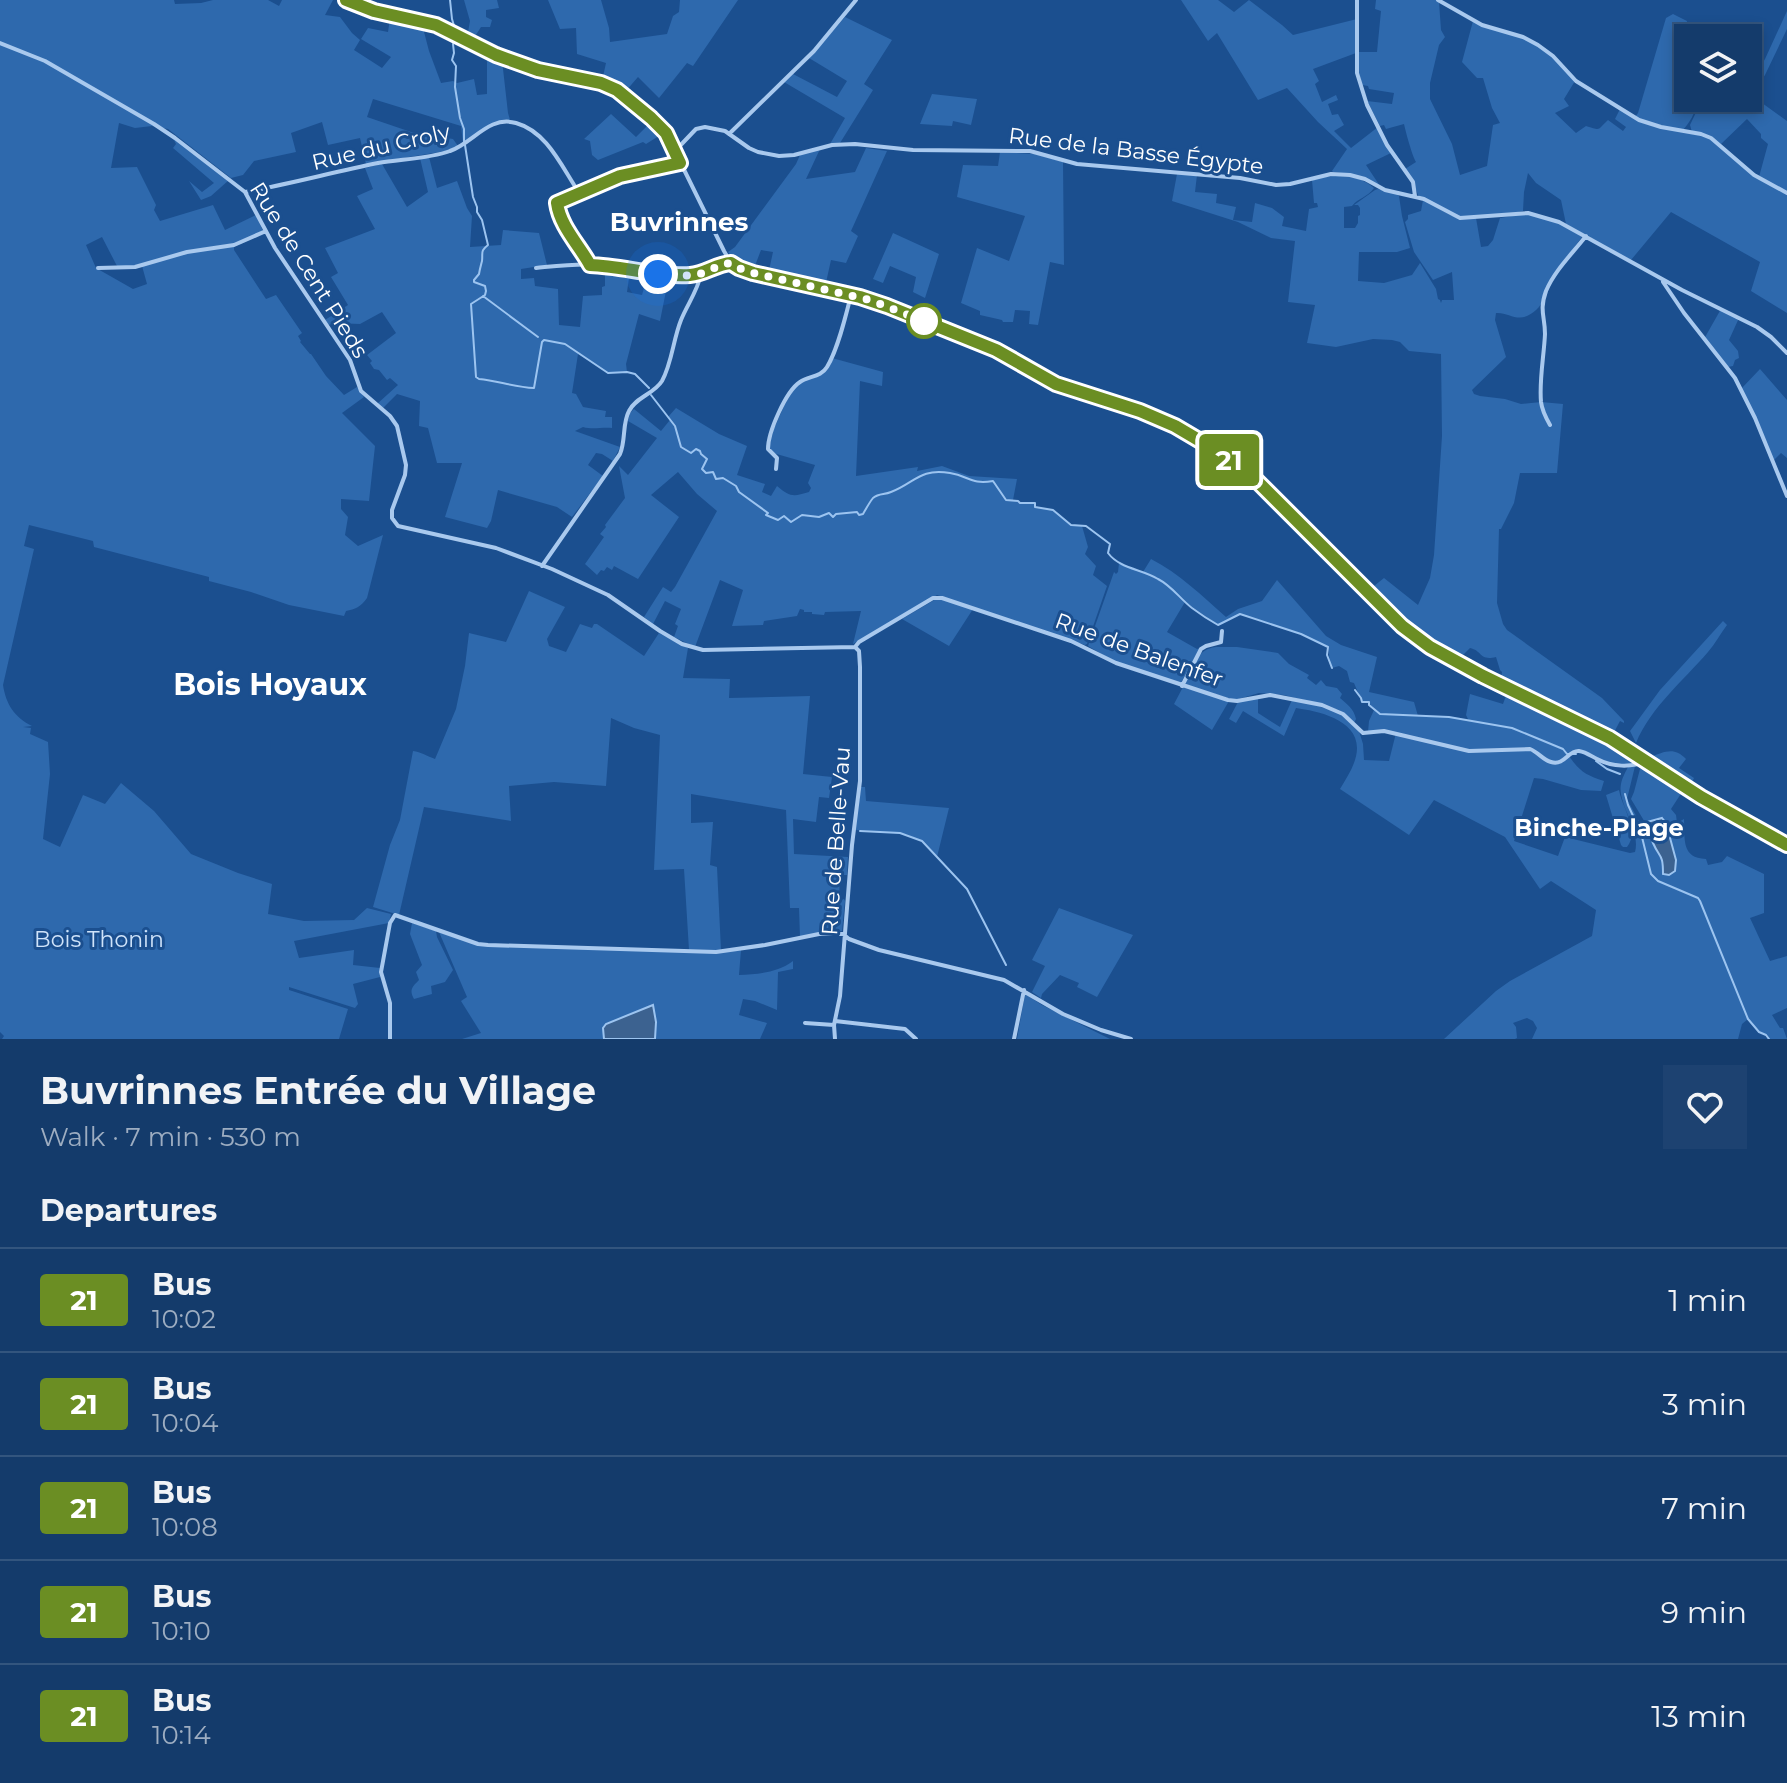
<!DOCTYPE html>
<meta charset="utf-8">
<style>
body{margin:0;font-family:Montserrat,sans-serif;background:#1d4271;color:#f1f3f6;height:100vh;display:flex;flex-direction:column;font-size:30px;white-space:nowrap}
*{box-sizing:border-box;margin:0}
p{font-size:26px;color:#9dadc1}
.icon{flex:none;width:44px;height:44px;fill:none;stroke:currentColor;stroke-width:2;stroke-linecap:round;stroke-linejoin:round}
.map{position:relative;height:1039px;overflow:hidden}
.side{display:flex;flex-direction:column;background:#143b6b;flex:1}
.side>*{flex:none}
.badge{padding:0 16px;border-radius:6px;font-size:28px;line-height:52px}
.fabs{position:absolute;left:1674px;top:24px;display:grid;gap:16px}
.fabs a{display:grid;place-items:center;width:88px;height:88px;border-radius:0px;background:#143b6b;box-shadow:0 4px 12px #0003,0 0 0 2px #33557e;font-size:40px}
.you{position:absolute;width:40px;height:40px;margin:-20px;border:6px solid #fff;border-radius:50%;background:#1a73e8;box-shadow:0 0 0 12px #1a73e833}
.map>.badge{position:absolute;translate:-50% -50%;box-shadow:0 0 0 4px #fff}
h2{padding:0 40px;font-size:30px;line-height:72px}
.round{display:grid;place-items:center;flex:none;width:84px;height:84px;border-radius:0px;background:#1d4271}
.headline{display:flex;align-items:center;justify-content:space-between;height:136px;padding:0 40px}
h1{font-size:38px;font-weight:700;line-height:60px}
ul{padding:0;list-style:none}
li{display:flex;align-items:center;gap:24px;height:104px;padding:0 40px;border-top:2px solid #33557e}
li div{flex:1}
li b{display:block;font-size:30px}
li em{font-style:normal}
li .badge{min-width:88px;font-weight:700;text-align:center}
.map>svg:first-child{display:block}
</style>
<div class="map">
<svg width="1787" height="1039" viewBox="0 0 1787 1039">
<rect width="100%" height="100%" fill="#1b4f8f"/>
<path fill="#2e69ad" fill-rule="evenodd" d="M0,0H174L175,4L201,3L213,0H268L279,6L282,0H333L325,15L340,17L352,33L360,40L354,50L382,68L391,57L361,39L368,28L388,32L390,18L423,28L429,51L441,83L453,81L457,83L474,79L477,95L487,94V53L502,60L508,113L510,120L500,121L463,143L461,126L373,99L367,117L411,132L453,139L458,146L446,151L366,164L360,138L328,145L322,122L291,133L296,152L254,161L243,175L231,178L168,129L152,126L135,128L119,123L111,168L137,167L156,205L154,210L160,221L213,205L225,230L256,215L263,231L236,243L192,250L130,267L117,266L102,237L86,245L96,268L133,289L147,284L142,266L185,253L234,245V250L266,299L276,295L302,333L298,336L301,341L300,342L310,354H311L326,376L344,395L357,387L364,397L342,413L375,446L369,501L341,499V509L348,517L345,535L358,546L383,535L367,598C361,607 355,609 346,611L344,616L289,605L251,592L209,581V577L94,547L93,541L29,525L24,546L34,549L3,685C6,704 14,717 32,726L23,727L31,728L30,734L48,742L50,774L43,839L60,847L83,795L105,804L121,783L154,811L191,854L238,873L272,884L268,914L304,921L354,920L367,908L391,914L389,923L294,941L299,958L354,950L353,965L380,968V977L353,984L358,1004L355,1008L289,987V990L348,1009L339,1039H2L4,1036L0,1032Z
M464,0H497L499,8L486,10V17L492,20L490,27H481L472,41L467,38L470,21Z
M548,0H601L609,28L610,42L667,34L673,16L679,12L680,0H738L693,66L687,63L659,98L638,77L625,92L602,81L606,63L577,54L576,28L560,29Z
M1181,0H1218L1234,12L1249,0L1282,25L1293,35L1357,19L1356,53L1313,69L1319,81L1315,84L1322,102L1336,95L1338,100L1328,104L1332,115L1338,114L1344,125L1334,131L1351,148L1378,127L1391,153L1366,165L1380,186L1349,174L1333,172L1332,171L1347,149L1318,122L1287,88L1258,100L1217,33L1208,41Z
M1376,0H1436L1439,2L1441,30L1445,37L1439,45L1430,83V99L1452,144L1460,175L1487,166L1493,125L1500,123L1492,108L1483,78H1477L1462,62L1473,21C1494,31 1518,34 1538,46C1552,54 1563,68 1575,81L1564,99L1569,106L1555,113L1576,133L1586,126C1602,131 1597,130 1608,120L1623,131L1626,127L1615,119L1620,109L1652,126L1708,137L1759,177L1768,144L1761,138V134L1747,119L1721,144L1707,135L1692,132L1690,125L1699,106L1707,98H1748V88L1765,59L1787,11V29L1765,75L1751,95L1787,121V313L1751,291L1760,262L1671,212L1631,260L1566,224L1561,200L1536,183L1528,173L1524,192L1523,211L1504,215L1461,217L1418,195L1414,184L1405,169L1416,162C1412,155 1406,133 1404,124L1386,129L1384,125L1380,126L1367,101L1392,104L1394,93L1369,89L1368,86L1362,85L1358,70V52H1377L1381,11L1375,9Z
M1673,14L1687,21C1687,32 1677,41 1678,51L1681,54L1678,63L1688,68V85L1684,93L1696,103C1696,113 1689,123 1683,130L1661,127L1635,117L1638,113L1666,18Z
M845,17L892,40L864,84L873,90L840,143L830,144L845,118L784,82L793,74L837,97L847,81L809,58Z
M932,94L977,99L971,125L953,121L952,126L920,124Z
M611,114L636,137L651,122L662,134L646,144L643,142L598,160L592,155L590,141L584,139Z
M173,138L229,180L211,196L201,200L189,181L202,192L214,183L173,148L176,144Z
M866,148L887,151L851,231L858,236L846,263L831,260L825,287L768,275L773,252L761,250L753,271L736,262L728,252L735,247L796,164L800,155L820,149L806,179L855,172Z
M1000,152L1035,154L1063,162L1064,265L1050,262L1038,325L1029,324L1030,311L1015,310L1013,322H1003L1002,320L980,315V311L961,303L977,248L1009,261L1025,216L957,197L963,165L998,166Z
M429,157L437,188L457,181L467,208L472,216L470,247L501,245L503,230L539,233L547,265L521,269V279L534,278L535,286L558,289L559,325L580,327L583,296L602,295V287L605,286V267L630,271L627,292L642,295L648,274L669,276L660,321L639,314L626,364L627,372L608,373L578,354L572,393L576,394L583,407L606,411L605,417H612V428C601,427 593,430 583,427L575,431L620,447L613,461L602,454L596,453L588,465L603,476L572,517L557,507L498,490L491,521L487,528L445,517L462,463H437L428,428L419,426L420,401L397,394L383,408L377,404L398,385L390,378L387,380L379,370L374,369L370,363L372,361L367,355L396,333L382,312L360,324L335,323L328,325L325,320L348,305L331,277L338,273L325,248L375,229L357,196L373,189L365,168L382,164L407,207L428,192L420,158Z
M1177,174L1197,175L1195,192L1217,194L1216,203L1236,207L1233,220L1252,222L1255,203L1272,208L1284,217L1282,226L1306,231L1309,209L1318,207L1317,203H1314L1312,180C1333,174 1358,173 1374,188C1368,197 1358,198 1352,206L1344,207V228H1355L1358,223V216L1360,215V208L1358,205H1354L1375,190L1378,189L1397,194L1399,196L1402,216L1410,248L1397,252H1359L1358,281L1384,283L1412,275L1420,263L1436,289L1438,299L1440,300L1441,303L1442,300H1454L1452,272L1433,280L1414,252L1405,222L1408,219V215L1421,211L1423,200C1443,209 1453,222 1476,218L1481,247L1488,246L1493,240L1500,218C1509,217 1518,214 1527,215C1545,216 1569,226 1582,237C1574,248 1565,258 1558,268C1549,284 1546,308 1527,316C1516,321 1507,312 1496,313L1495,320L1506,357L1472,390L1474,394L1480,396L1505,399L1521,404L1541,402L1563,404L1557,473H1520L1514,503L1501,529H1499L1497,603L1503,624L1507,630L1602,698L1624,721V723L1620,721L1611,738L1637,758L1627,799L1642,827L1646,824L1631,799L1634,792L1640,769L1651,767L1684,789L1671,809L1676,815L1677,823L1684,819C1685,839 1681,858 1706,859L1708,865L1722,862L1727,856L1764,874V913L1750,918L1770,961L1787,956V1008L1772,1015L1780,1028H1783L1787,1039H1769L1766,1035L1759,1032L1748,1019L1742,1024L1738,1039H1532L1537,1028L1533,1021L1527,1018L1513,1023L1516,1027L1517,1038L1515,1039H1444L1496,991L1510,981L1592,936L1596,910L1551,881L1540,889L1505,837L1434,800L1409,835L1340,789C1347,777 1357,763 1357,748C1357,719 1317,711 1296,708L1284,736L1243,711L1236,723L1229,719L1238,702L1258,698V713L1280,727L1292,700L1320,705L1338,712L1359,731L1363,744L1364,760L1389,761L1396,733L1368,732L1369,721L1374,710L1369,705V702H1362L1354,683L1350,682L1347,671L1339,666L1332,668C1328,661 1330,654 1328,647L1301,634L1240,614L1218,625L1185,602L1167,632L1197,649L1200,648L1181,683L1115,662L1088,646L1114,572L1116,574L1118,572L1119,563L1143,572L1151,559C1179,573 1202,596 1226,617L1238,609L1262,601L1277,580L1326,636L1341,645L1377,657L1369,692L1414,702L1418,716L1449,717L1469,721L1466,715L1470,694L1503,704L1508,690L1500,685L1502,672L1500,670L1496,657C1479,661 1483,651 1470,648L1458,660L1454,661L1431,648V645L1404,625L1369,590L1384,578L1418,605L1430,578L1434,555L1442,436L1441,354L1409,351L1400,342L1392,340L1373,339L1336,347L1307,343L1315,305L1288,302L1295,241L1271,238L1238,222L1172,201ZM1576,751L1612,765H1629C1626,771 1622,778 1621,784C1617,804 1641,829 1635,852L1630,853L1565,837L1558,856L1514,841L1534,778L1543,779L1581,790L1601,791L1604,781C1586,775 1580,772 1569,756Z
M893,233L939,254L925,298L913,292L916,277L890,266L883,283L873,279Z
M1721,309L1739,318L1729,340L1738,351L1739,358L1735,360L1733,366L1728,367L1704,339Z
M832,358L883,372L882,386L860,381L856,476L918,467L917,471L942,466L969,476L1017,479L1013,500L1020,503H1035V507L1053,510L1071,525L1082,526L1088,547L1085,554L1096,566L1093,575L1107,586L1087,644L1085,645L937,595L853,644L861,611L825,612L824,615L812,614V612H804V610L800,609L797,616L764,621L763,625L732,626L743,590L720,580L695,647L674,637L678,626L675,624L681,609L665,601L653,624L644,617L663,587L671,592L675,587L717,511L697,494L678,472L651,495L679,517L638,579L614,566L612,570L607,567L604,571L601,570L597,575L585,564L604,537L600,534L606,527L605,525L625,498L619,466L628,475L657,438L628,421L630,413L634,409L661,431L670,420L668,417L676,408L719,434L747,446L737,475L765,484L762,492L771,496L777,486C790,497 793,497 809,492L811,488L808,483L815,465L773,453L769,448V440L784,406L793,390L802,381L820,375Z
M1760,369L1787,400V458L1781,453L1772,462L1741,389Z
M529,591L565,607L547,639L549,646L566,652L580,624L592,628L594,624H597L644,656L659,633L688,648L683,678L730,679L729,698L810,696L803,774L832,777L829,798L819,797L816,822L793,819L794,854L848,857L847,875H840L839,901L844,899L845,901L842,931L800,937L799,908H790L786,810L691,794V823L713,822L710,865L717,867L721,950H689L684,869L654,870L660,735L634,728L611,718L606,786L554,782L509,786L511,821L424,807L399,915L373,907L390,845L400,820L413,751C421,752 427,756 435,759L438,752L456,709L465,666L469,633L506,642Z
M936,599H944L973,609L949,646L902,619Z
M1723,621L1727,625C1720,634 1715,644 1708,652C1683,681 1651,707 1636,743L1630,731L1633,727L1660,690Z
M1216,647H1237L1278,653L1289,664L1309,675L1307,678L1316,685L1321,680L1326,686L1337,688L1342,694L1340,698C1347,704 1354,709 1356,719L1354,723L1339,710L1284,695L1259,693L1235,700L1185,685V682C1193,666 1197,649 1216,647Z
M1183,687L1229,701L1212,730L1174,704Z
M1640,749L1650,757C1664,752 1674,746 1686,759L1679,768L1694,778L1690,786H1687L1651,763Z
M861,787H865L866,801L949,808L937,857L922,841L906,834L855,830Z
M1619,790C1622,807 1640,832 1627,847H1623L1621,845L1606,795Z
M1059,908L1133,935L1097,997L1077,987L1079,983L1060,975L1042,994L1041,998L1032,992L1045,966L1032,960Z
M412,923L436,931L437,937L453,970L445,982L431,986L432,994L414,999C409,990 412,987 419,980L416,972L422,965L410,934Z
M439,932L474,943L715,953L741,950L739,975C758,974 777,973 793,961V969L778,972L777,1010L755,1001L743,999L739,1015L767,1023L760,1039H655L656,1021L606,1024L603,1028L604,1039H462L481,1033L461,1001L467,997Z
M1025,994L1042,1005L1110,1039H1017Z"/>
<path fill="#3c6290" stroke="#9cc4f0" stroke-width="2" d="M1662,818L1666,823L1676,860L1675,871L1669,875L1663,874C1663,853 1660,859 1653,843C1650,837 1649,830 1647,824V822Z
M653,1005L656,1022L655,1039H604L603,1028L606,1024Z"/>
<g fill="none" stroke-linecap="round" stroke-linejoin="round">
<path stroke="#9cc4f0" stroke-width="2" d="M450,0L452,19L455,29
M453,44L454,53L452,60L456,66L455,87L460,118L464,129V142
M465,145L473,197L477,207V212L482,220L488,245C480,251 483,253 482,261C481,265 480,268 479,274L474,280V282L485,286L486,291L485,295L471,304L476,377L479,379C498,381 515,387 534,388L542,342L544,340L565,344L608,373L627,372L635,374L649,388
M483,296L538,337
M651,395L675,426L681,447L691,453L696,449L700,451L701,454L707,459L702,469L706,473L713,472L716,479L723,478L736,486L739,492L768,513L766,515L778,520L784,516L791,522L802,515L819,517L829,513L833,517L836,514L857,512L859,515L863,514C866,509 869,503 873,498C879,493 884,495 891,492C915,483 919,468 950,473C969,476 971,485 993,481L1006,500L1018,501L1020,503H1035V507L1053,510L1071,525L1086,526L1110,544L1108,553C1120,569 1142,569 1158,579C1172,586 1180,599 1192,608C1200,614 1209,620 1218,625L1240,614L1301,634L1328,647L1327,655L1332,668
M1355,690L1361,698L1362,702H1369V705L1380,714L1449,717L1512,728L1563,749L1567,754H1576
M1515,699L1535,707L1599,736L1634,759L1635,762
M1596,761L1607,769L1620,774
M1625,794L1628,805L1641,833L1651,874L1658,881L1698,898L1700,901L1748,1019L1759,1032L1766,1035L1769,1039
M860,831L900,833L922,841L967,889L1006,965"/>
<path stroke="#a9c9ee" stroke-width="4" d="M346,0L374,11L436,25L496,55L538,70L609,86L624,94L666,133L724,251L731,263L746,271L860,297L887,306L996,350L1056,384L1147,413L1193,436L1232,461L1257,481L1402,626L1431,648L1473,671L1610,738L1701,797L1787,845
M1357,0V73L1367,105L1387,145L1413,182L1415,196
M1438,0L1482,25L1523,37L1538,45L1553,56L1576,81L1639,120L1661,127L1701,134L1711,138L1754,175L1787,193
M0,43L45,61L154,124L175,138L245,192L275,248L350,360L361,391L390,416L397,426L406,465L405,475L392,510V518L398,526L496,548L552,569L608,595L660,631L682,644L703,650L855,647
M729,134L814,51L856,0
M675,151L696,129L705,127L725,131L749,148L758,152L779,156L794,155L832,145L855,144L913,150L1030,151L1077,164L1240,178L1276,185L1290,184L1331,174L1350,175L1365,179L1385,190L1424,199L1460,218L1528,213L1559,222L1682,290L1757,327L1771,337L1787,353
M245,192C290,184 333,172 378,163C400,159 429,159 450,151C473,143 489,115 516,123C548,132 562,168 580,194
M590,265C579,245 560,226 557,203L620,176L680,163
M98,268L135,267L187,252L234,245L266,231
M536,268C556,266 578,263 598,265C629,268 659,277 690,275C706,274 716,263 731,263
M1663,282L1684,313L1735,378L1755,418L1787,496
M1550,425C1546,418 1542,410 1541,402C1539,380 1544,356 1545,334C1545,316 1539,311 1546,291C1555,270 1572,254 1586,236
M776,469L777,458L768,449C768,432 786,391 800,382C809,376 821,377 827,367C838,349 846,315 851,295
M542,566L620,454C626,440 622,424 629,411C636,397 654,394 662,381C672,363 673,340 681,320C687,305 698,290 701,274
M855,647L859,642L933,598H942L1071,641L1116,663L1228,700L1237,701L1270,695L1322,705L1343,714L1363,733L1384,731L1469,751L1530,749C1538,752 1543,760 1551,762C1565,766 1568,750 1579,751C1586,752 1591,756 1597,759C1612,767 1631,768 1646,761
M1182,686L1201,649L1206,646L1221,642L1222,631
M835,1021L905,1029L916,1039
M805,1023L834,1025
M390,1039V1003L381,972L390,923L395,915L478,944L488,945L716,952L765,945L819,934H843L849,939L879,950L1004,980L1063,1014L1101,1030L1131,1039
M835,1039L834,1025L840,996L852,845L860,781V667L859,651L855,647
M1014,1039L1024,990"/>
</g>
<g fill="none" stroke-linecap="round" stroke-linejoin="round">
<defs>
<path id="line" d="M346,0L374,11L436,25L496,55L538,70L601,83L617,90L651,118L666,133L680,163L620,176L557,203C560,226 579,245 590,265C623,266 656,277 690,275C705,274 716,264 731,263L739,268L753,273L860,297L887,306L996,350L1056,384L1140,411L1175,426L1219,452L1257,481L1402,626L1430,647L1483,676L1610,738L1701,797L1787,845"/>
</defs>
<use href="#line" stroke="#fff" stroke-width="18"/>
<use href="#line" stroke="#6b8e23" stroke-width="12"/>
<path stroke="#fff" stroke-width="8" stroke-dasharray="0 14.4" d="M658,274C671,275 686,277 699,274C711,271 719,264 731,263L739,268L753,273L870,300L924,321"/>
</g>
<circle fill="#fff" stroke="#6b8e23" stroke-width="4" cx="924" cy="321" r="16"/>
<g text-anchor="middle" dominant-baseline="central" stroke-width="6" stroke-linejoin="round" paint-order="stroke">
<g font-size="22" fill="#fff" stroke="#1b4f8f">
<text transform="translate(381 147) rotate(-13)">Rue du Croly</text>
<text transform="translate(1136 151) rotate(7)">Rue de la Basse Égypte</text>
<text transform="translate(309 270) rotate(58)">Rue de Cent Pieds</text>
<text transform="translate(1139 650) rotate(20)">Rue de Balenfer</text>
<text transform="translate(836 841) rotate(-86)">Rue de Belle-Vau</text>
</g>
<g font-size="22" fill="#cfe3fa" stroke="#1b4f8f">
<text x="99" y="939">Bois Thonin</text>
</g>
<g font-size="24" font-weight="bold" fill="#fff" stroke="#1b4f8f">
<text x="1599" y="827">Binche-Plage</text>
</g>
<g font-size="26" font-weight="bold" fill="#fff" stroke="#1b4f8f">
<text x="679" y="222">Buvrinnes</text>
</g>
<g font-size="30" font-weight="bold" fill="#fff" stroke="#1b4f8f">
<text x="270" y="684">Bois Hoyaux</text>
</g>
</g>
</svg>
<div class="fabs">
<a><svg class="icon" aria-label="layers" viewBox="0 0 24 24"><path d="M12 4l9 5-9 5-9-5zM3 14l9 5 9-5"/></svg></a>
</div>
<div class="you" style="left:658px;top:274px"></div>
<b class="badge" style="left:1229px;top:460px;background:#6b8e23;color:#fff">21</b>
</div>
<section class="side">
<div class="headline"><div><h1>Buvrinnes Entrée du Village</h1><p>Walk · 7 min · 530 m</p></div><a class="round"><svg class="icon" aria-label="heart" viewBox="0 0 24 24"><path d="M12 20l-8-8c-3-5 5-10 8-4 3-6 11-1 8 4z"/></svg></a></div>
<h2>Departures</h2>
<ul>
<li><span class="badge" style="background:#6b8e23;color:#fff">21</span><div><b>Bus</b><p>10:02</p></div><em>1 min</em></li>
<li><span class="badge" style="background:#6b8e23;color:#fff">21</span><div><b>Bus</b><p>10:04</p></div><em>3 min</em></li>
<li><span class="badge" style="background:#6b8e23;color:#fff">21</span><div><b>Bus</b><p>10:08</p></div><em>7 min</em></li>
<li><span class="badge" style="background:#6b8e23;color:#fff">21</span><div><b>Bus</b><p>10:10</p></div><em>9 min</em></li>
<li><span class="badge" style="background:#6b8e23;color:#fff">21</span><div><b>Bus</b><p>10:14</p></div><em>13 min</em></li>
</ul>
</section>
